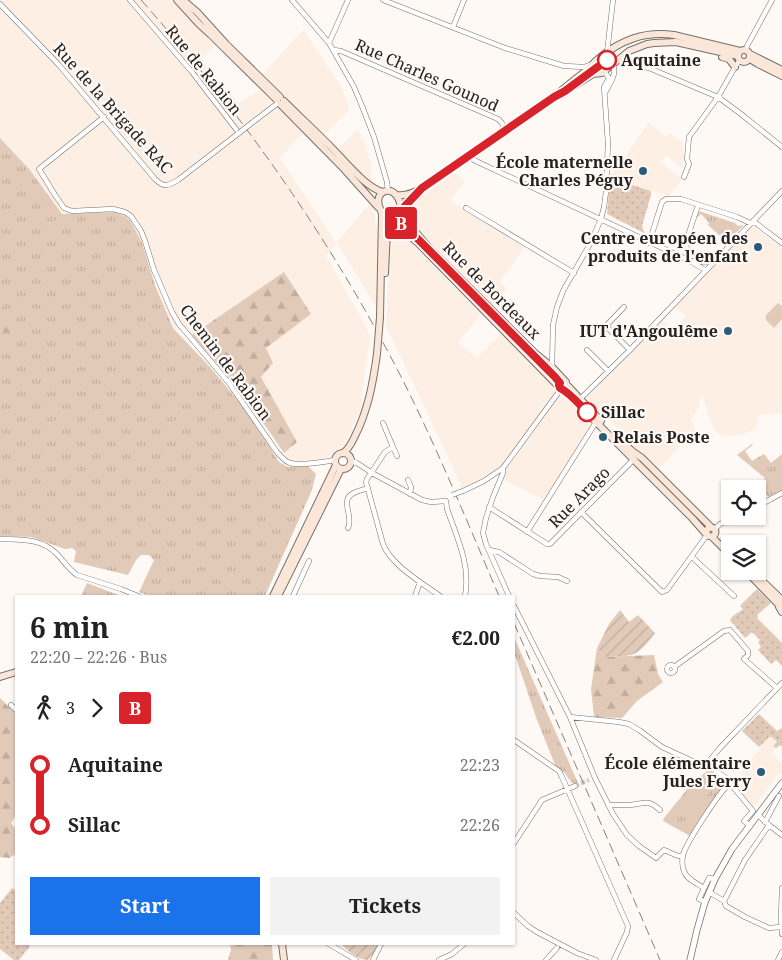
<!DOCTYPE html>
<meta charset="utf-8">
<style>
body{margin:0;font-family:"Noto Serif",serif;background:#f2f2f2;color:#222;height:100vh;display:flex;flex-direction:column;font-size:19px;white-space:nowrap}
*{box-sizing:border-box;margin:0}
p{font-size:16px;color:#767676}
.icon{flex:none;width:28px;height:28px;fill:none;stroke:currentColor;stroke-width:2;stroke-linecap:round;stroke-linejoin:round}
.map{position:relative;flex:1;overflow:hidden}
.details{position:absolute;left:15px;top:595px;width:500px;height:350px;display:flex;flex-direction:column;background:#fff;border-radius:0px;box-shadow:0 1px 4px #0004}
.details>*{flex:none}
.badge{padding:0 10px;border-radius:4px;font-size:18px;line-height:32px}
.controls{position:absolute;left:721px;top:480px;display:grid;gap:10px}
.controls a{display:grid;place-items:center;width:45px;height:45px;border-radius:0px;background:#fff;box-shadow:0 1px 4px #0004;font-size:25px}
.map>.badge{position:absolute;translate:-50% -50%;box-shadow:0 0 0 2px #fff}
.legs{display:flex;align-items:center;gap:8px;height:55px;padding:0 15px;font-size:16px}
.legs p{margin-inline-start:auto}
.summary{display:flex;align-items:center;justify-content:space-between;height:85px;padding:0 15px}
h1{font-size:28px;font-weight:700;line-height:38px}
.primary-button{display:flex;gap:10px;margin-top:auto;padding:10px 15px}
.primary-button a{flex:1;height:58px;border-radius:0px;background:#1a73e8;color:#fff;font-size:20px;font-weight:700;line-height:58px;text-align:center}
.primary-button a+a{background:#f2f2f2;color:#222}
ul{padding:0 15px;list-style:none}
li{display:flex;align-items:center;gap:18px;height:60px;font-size:19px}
li i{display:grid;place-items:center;width:8px;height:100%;margin:0 6px;background:currentColor}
li i::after{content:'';width:12px;height:12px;margin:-6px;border:4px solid;border-radius:50%;background:#fff}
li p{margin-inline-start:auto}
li:first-child i{background:linear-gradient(#0000 50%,currentColor 0)}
li:last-child i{background:linear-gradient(currentColor 50%,#0000 0)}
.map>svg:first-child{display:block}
</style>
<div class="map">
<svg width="782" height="960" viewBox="0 0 782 960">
<defs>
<pattern id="grass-tufts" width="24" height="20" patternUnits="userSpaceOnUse" patternTransform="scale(1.25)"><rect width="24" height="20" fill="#e2cab9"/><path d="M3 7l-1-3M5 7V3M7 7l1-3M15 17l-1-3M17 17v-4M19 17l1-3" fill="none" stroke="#c2ad9f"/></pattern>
<pattern id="forest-firs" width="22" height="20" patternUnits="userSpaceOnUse" patternTransform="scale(1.25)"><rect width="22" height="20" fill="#e2cab9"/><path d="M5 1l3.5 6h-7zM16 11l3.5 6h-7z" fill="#c2ad9f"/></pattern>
<pattern id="park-dots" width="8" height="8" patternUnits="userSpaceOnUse" patternTransform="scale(1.25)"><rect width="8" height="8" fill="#e2cab9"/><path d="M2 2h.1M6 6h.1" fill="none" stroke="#c2ad9f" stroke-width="1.8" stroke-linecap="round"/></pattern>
<pattern id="garden-furrows" width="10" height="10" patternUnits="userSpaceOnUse" patternTransform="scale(1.25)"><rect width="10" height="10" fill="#e2cab9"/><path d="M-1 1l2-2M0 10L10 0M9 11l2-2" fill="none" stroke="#c2ad9f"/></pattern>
</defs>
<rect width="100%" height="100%" fill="#fff9f5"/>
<path fill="#feefe5" d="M0,0H170L215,45L201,60L239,103L271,83L263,74L303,30L341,86L350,109L314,145L302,134L280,158L336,243L371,202L377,227L379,228L378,310L337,243L326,255L371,336L366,364L361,409L344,445L327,457L308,466L288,467L284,453L297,442L261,377L266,348L284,272L192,335L173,328L162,300L142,243L114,212L62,214L29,169L0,138Z
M649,123L667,137L670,133L682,142L684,151L683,169L666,155L660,162L682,179L669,196L621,181L610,180L611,175L612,174Z
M358,129L361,138H362L365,144L370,161L372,169L370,170L373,185L337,149Z
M455,173L465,181L450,200L525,247L500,282L507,289L492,305L405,218V213L415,201Z
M752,226L782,248V413L759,415L757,425L754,430L742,435L726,436L717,433L712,426L706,407L703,400L705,398L702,396L698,402L700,405L691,420L695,431L658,469L653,462L652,463L631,445L632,443L606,417L605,413L603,410L600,413L586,398L661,318L670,327L671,325L676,329L686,316L675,307Z
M397,228L481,314L458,342L477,358L501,334L588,419L590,428L545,501L492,473L462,488L434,427L389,332L386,328L390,231Z
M769,737H772L777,742L773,746L776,748L772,753L782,764V771L779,775L778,774L767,789V790L753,808L735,788L741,780L742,774L741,773L744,767L760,749L759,747Z"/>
<path fill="url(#grass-tufts)" d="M0,138L29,169L62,214L114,212L125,216L130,220L142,243L155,285L173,328L211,368L240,403L261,432L279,462L288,467L308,466L316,474L312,490L265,596H149L139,592L154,560L149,555H141L136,560L128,575L74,562L76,551L72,548L65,549L31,537L0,536Z
M699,211L735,223L738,226L744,225L733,236L730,234L726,239L728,241L726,243L720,238L721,236V235H719L708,225L709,223L701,214L698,217H697Z
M752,444L753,445L745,451L752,461L764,454L771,463L782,454V490L768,497L761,487L765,478L737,455Z
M87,583L121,596H81Z
M514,637L578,783L575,784L571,782L565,773L556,767L537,720L515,655L514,650Z
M708,770L712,772L725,782L690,836L663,821L664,818L689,787Z"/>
<path fill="url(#forest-firs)" d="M284,272L311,314L266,348L273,363L261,377L297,442L284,453L242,392L192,335Z
M0,274L6,299L2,311L17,318V332L0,333Z
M597,648L604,657L654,655L658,674L663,682L637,701L622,718L594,717L591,689Z
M0,698L16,714V815L11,823L16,830V854L9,858L0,857Z
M230,944H272L273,960H228L231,950Z"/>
<path fill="url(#park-dots)" d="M610,180L620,181L651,191V195L642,226L644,232L646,234L607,214Z
M757,589L771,603L758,614L757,618L782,643V666L776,660L771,664L758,650L761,647L758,642L760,640L752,632L745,638L730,620C733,614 739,613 743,609L740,606Z
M759,714L777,731L782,728V747L780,745L776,748L773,746L777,742L772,737H769L759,747L742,731Z
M12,888L16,891V944H27L30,946L19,960H14L0,949V903Z"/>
<path fill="url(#garden-furrows)" d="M620,610L629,622L638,615L655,633C636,658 634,656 604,657L597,648L609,624Z
M341,944H379L375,952L368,960C358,960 348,951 341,944Z"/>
<path fill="#e2cab9" d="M778,303L782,306V319L774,328L766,320V315Z
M697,785L709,793L695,815L683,807Z"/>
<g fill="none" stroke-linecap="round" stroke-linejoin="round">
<path stroke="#d3cecb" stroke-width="4.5" stroke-dasharray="4.5 2" stroke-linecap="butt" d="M575,786L589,780"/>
<defs>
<path id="minor" d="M292,0L329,43L354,87L362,106L374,137L387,182L388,191
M383,0L505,48L564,66L584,67L592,64
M0,4L59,65L155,179C164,188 168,186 178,180L239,133L192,72L130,0
M453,27L464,0
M329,43L348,0
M334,50L341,51L498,119L502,123L505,130
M746,50L747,46L772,0
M607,53L613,0
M619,60L624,62L649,68L718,97L741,114L782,147
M606,91C610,83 617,74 613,65
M104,117L39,169L55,195L64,208L72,211L113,209L125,212L131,216L141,231L145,241L154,270L172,312L179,324L229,383L277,452C281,456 284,461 290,463C300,466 324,462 335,460
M253,122L278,103
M470,155L474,160L480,163L688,260L705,270
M684,177L689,164L687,159L689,137L718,97L735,67L740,60
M466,208L574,273
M753,221L782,243
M649,243L662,202L666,199H681L737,217L750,223
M688,260L686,242L698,205
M691,261L713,262
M624,307L606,326L630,350
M587,350L608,371
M552,367L553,325L557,307L563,291L590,244L601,219L604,207L606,192L608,143L604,87L609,78L604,71
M580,399L630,350L782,191
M383,423L393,447L385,452L367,479L366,482L383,544C391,565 422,583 440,596
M393,447L397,456
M351,461L357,463L372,473L422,500L431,502L446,501
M503,468V473L493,497L486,518L483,533L486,544L509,596
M408,480L411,487L410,494
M463,491L484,481L503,468L561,389
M446,501L447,509C457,537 471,566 465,596
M758,506L782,493
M489,507L547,544H550L634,459
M581,512L662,592L667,590L707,535
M348,528C354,517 340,501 352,494C357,491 363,490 368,488
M715,529L720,524L737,516
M527,532L596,422
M0,539C21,540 41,538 57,554C64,561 68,569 77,575L121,589L138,596
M489,550L499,552L533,574L540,576L558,577L567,581
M692,557L734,596
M293,596L309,561
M415,596L420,582
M514,606L570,717L595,778L613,814L627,835L639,846L656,858L664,850L678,856H682
M667 669a4 4 0 1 1 8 0a4 4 0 1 1-8 0Z
M674,667L724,631L730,630L748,651V655L744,659L777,688
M11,705L16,710
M570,717L619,722L629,724L639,730L662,747L699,764L711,768L725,777L753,811L744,821L750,826
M514,740L553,767L559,771L562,777L628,926L627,932L614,960
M705,766L720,748L782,683
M608,805C615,805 622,805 629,805C645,804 647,798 660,810
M758,815L769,825L782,835
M765,822L779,796
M514,843L542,800L575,786
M704,888C698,884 686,879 684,871C682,867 682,859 683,855C686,843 720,791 730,783
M782,888L781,916L782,934
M709,892L724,901L726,906L745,917L769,928L781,927
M724,901L745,860L769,825
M705,902L699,899L709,878L715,879
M514,913L528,926L537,932L577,953L596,960
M329,944L356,960
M373,960L381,944
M439,960L452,954L464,944
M546,960L557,948
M778,960L782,952"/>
<path id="tertiary" d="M690,960L697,930L705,902L715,879L732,849L782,783"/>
<path id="secondary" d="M177,0L199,24L211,35L277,100
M183,0L197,12L226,44L280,97
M738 56a6 6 0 1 1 12 0a6 6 0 1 1-12 0Z
M750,54L782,70
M722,57L729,59L735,67
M750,59L758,64L782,76
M562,90C570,83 578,77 587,70C591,67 594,62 598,59C621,40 644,31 674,35L740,51
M284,101C299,116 315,131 331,147C344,160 366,188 383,192
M280,104L344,169L378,207
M397,195C407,196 414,193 422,188L554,97L576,85L593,74L602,73L629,51L647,44L654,43L676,42L738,56
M401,212C401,180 369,188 381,211C383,217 387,220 393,222L398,219L405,206L418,193
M401,215L431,250L535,353L552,367L566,382
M393,222L418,243L559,387
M385,273L387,229L391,222
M380,317L382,215
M568,386L601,421
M564,390L692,518L707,535
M615,435L632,451L642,458L712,528
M343,453C349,449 351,444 354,438C368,411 373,383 377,354
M335 461a8 8 0 1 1 16 0a8 8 0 1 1-16 0Z
M706.5 532a4.5 4.5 0 1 1 9 0a4.5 4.5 0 1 1-9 0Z
M712,537L730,555
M746,571L779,605
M754,573L782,600
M273,596L336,465
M278,596L341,469
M781,602L779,607L782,612
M0,677L16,672
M282,944L284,960"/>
</defs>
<use href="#minor" stroke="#76706b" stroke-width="5.5"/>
<use href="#tertiary" stroke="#76706b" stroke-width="7"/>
<use href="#secondary" stroke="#76706b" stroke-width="8"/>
<use href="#minor" stroke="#fff" stroke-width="4.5"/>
<use href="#tertiary" stroke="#fff" stroke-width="5.5"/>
<use href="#secondary" stroke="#fbe7d9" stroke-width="6"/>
<path stroke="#85817f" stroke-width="1" stroke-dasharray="10 5" stroke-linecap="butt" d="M141,0C240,111 326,233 395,365C434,440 466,519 499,596
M514,623L660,960"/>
<defs>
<path id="minor-bridge" d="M239,133L253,122
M452,495L463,491"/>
<path id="secondary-bridge" d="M377,354L380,317"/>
</defs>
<use href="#minor-bridge" stroke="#76706b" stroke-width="5.5" stroke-linecap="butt"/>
<use href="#secondary-bridge" stroke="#76706b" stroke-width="8" stroke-linecap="butt"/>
<use href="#minor-bridge" stroke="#fff" stroke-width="4.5"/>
<use href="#secondary-bridge" stroke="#fbe7d9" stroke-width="6"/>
</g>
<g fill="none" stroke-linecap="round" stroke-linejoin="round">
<defs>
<path id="line-1" d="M587,412C579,404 570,393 560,388L559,385L560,383L555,377L398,219L405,206L422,188L554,97L565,91L607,60"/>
</defs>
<use href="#line-1" stroke="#fff" stroke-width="11"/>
<use href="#line-1" stroke="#d8232a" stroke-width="8"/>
</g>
<g fill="#fff" stroke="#d8232a" stroke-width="2.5">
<circle cx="607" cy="60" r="9"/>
<circle cx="587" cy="412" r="9"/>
</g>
<g fill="#295c79" stroke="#fff9f5" stroke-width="2">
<circle cx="643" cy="171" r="5"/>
<circle cx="758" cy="247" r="5"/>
<circle cx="728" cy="331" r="5"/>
<circle cx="603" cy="437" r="5"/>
<circle cx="761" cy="772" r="5"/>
</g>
<g text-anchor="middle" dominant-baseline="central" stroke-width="4.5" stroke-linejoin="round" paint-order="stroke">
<g font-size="16" font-weight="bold" fill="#252221" stroke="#fff9f5" text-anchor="start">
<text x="621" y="60">Aquitaine</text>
<text x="601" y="412">Sillac</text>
</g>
<g font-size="16" fill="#252221" stroke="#fff9f5">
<text transform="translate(204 70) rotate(51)">Rue de Rabion</text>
<text transform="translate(427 75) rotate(24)">Rue Charles Gounod</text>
<text transform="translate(113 108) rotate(48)">Rue de la Brigade RAC</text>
<text transform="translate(492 290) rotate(45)">Rue de Bordeaux</text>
<text transform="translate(226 362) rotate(53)">Chemin de Rabion</text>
<text transform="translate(579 497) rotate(-45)">Rue Arago</text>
</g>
<g font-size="16" font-weight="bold" fill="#252221" stroke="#fff9f5" text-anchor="end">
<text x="633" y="162">École maternelle<tspan x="633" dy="18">Charles Péguy</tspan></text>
<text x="748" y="238">Centre européen des<tspan x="748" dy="18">produits de l'enfant</tspan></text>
<text x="718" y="331">IUT d'Angoulême</text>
<text x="613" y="437" text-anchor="start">Relais Poste</text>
<text x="751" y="763">École élémentaire<tspan x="751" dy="18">Jules Ferry</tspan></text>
</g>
</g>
</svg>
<div class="controls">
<a><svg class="icon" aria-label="locate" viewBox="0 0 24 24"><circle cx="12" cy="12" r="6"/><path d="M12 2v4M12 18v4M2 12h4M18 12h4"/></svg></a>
<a><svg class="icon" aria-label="layers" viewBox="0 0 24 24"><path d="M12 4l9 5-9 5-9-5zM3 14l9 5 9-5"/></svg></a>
</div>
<b class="badge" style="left:401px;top:223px;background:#d8232a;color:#fff">B</b>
<section class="details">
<div class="summary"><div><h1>6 min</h1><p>22:20 – 22:26 · Bus</p></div><b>€2.00</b></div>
<div class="legs"><svg class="icon" aria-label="walk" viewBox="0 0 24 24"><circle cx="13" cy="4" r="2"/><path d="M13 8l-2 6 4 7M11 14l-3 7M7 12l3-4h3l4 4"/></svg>3<svg class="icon" aria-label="forward" viewBox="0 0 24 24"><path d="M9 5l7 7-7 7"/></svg><b class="badge" style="background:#d8232a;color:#fff">B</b></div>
<ul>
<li><i style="color:#d8232a"></i><b>Aquitaine</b><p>22:23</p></li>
<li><i style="color:#d8232a"></i><b>Sillac</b><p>22:26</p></li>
</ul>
<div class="primary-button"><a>Start</a><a>Tickets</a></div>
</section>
</div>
